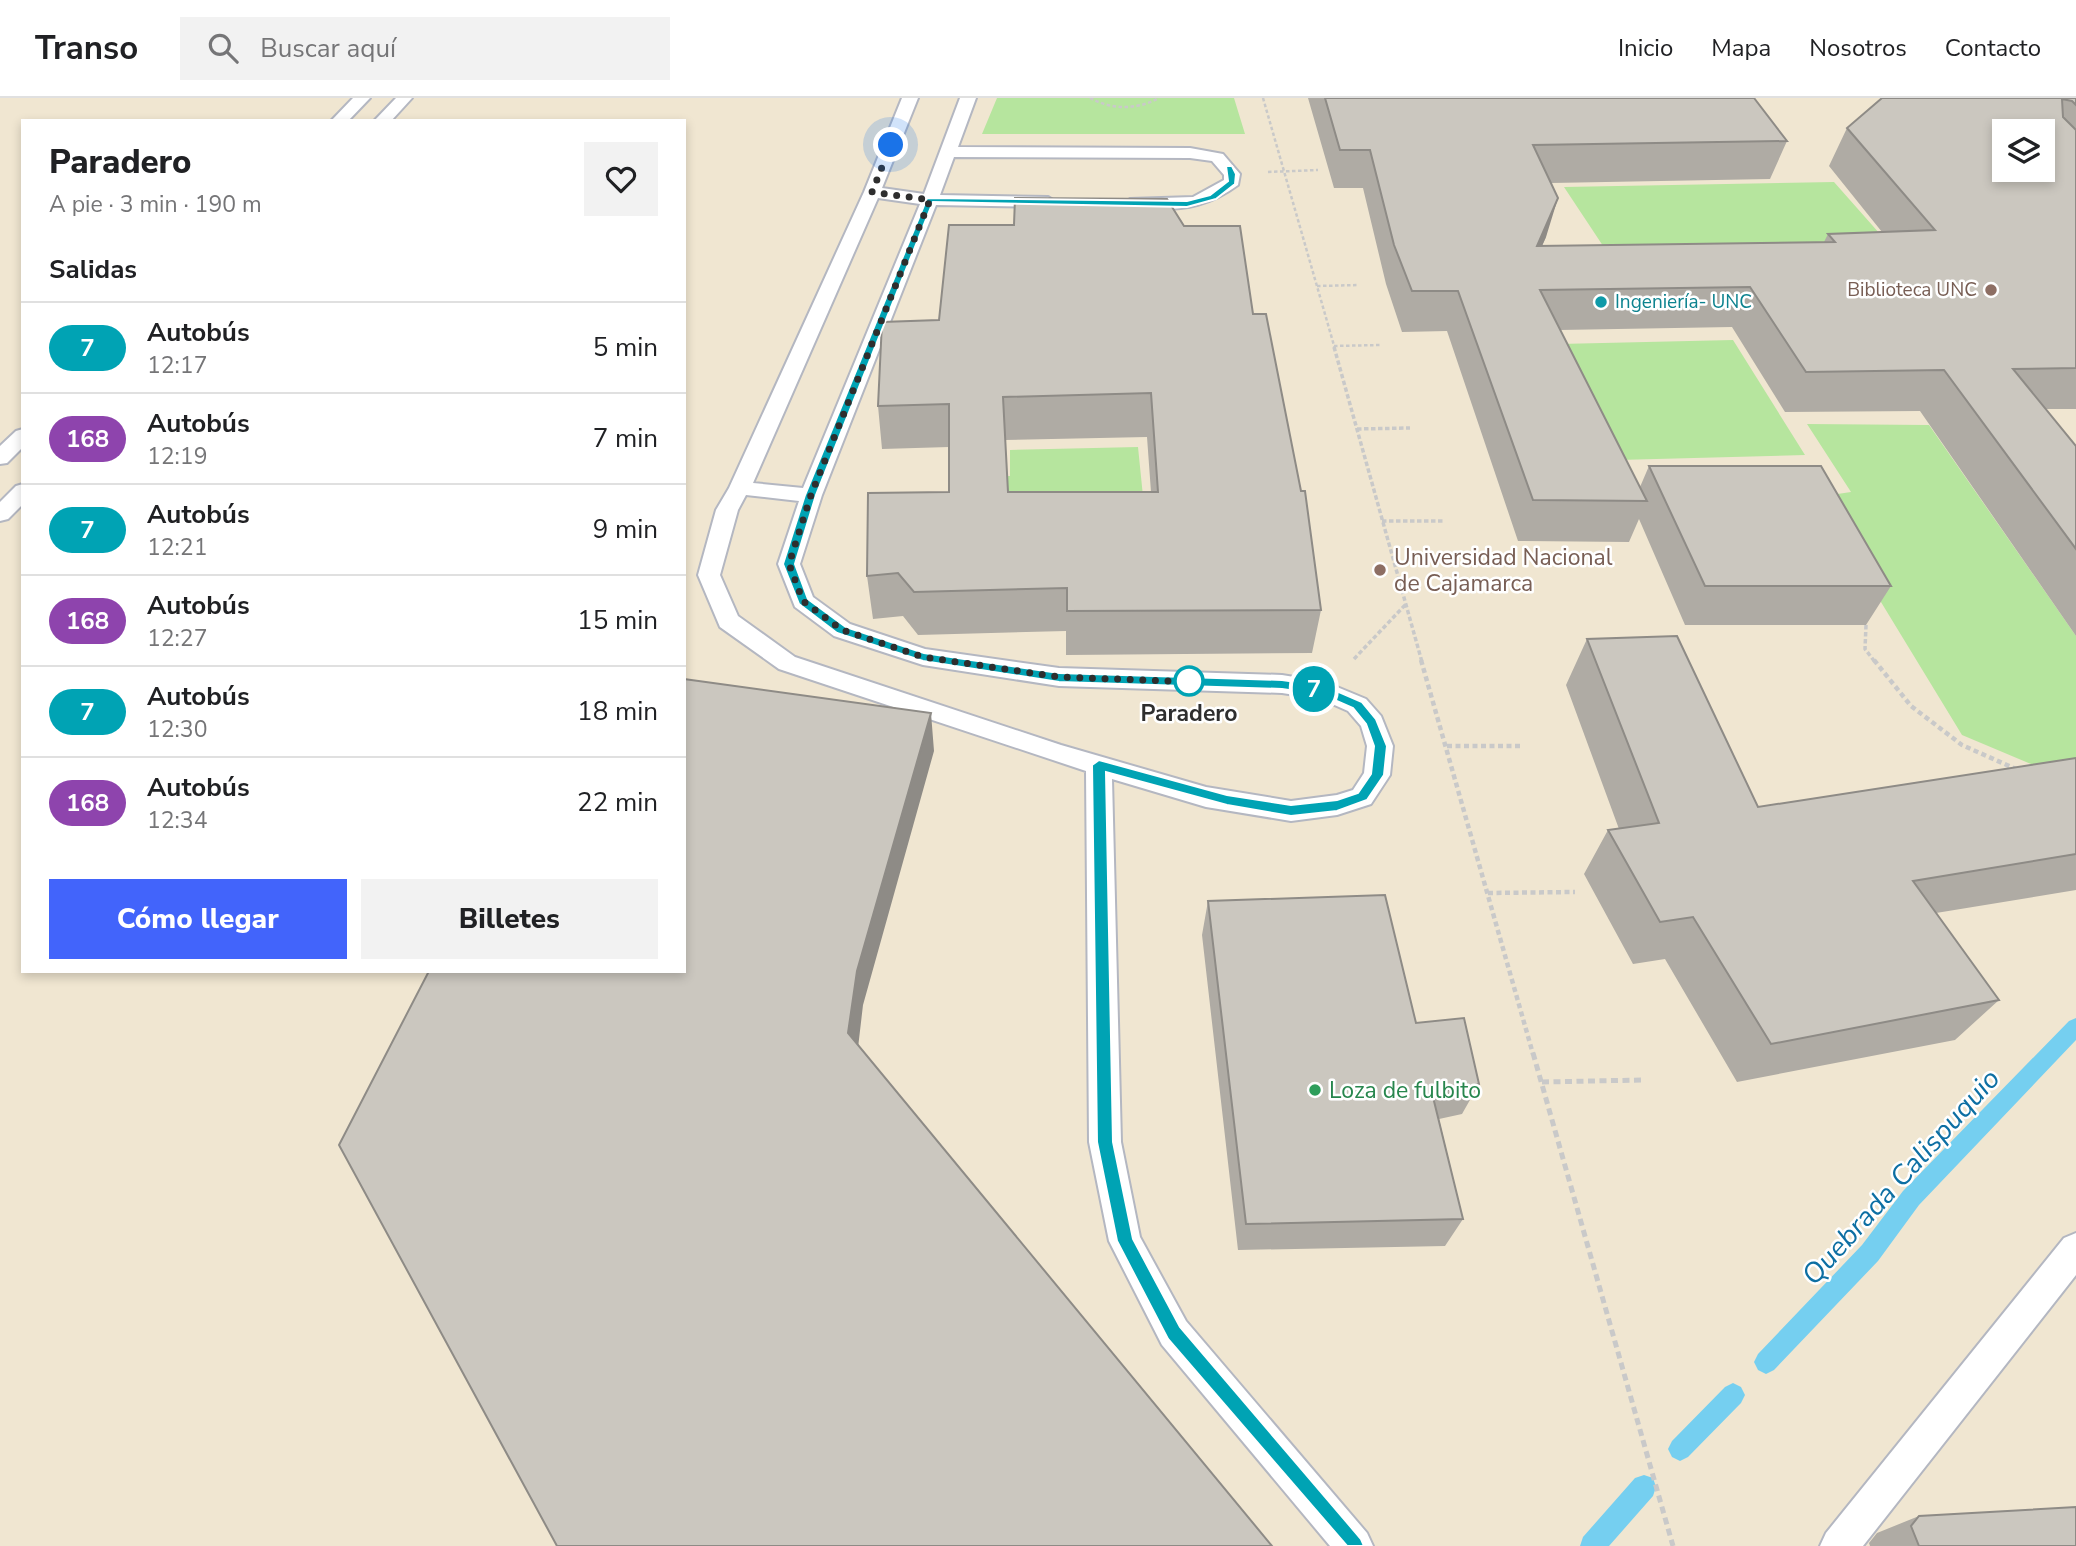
<!DOCTYPE html>
<html lang="es">
<meta charset="utf-8">
<style>
body{margin:0;font-family:"Nunito Sans",sans-serif;background:#f2f2f2;color:#202124;height:100vh;display:flex;flex-direction:column;font-size:26px;white-space:nowrap}
*{box-sizing:border-box;margin:0}
p{font-size:23px;color:#757577}
.icon{flex:none;width:38px;height:38px;fill:none;stroke:currentColor;stroke-width:2;stroke-linecap:round;stroke-linejoin:round}
.map{position:relative;flex:1;overflow:hidden}
.side{position:absolute;left:21px;top:21px;width:665px;height:854px;display:flex;flex-direction:column;background:#fff;border-radius:0px;box-shadow:0 4px 10px #0003}
.side>*{flex:none}
.badge{padding:0 14px;border-radius:23px;font-size:24px;line-height:46px}
.controls{position:absolute;left:1992px;top:21px;display:grid;gap:14px}
.controls a{display:grid;place-items:center;width:63px;height:63px;border-radius:0px;background:#fff;box-shadow:0 4px 10px #0003;font-size:35px}
.you{position:absolute;width:35px;height:35px;margin:-18px;border:5px solid #fff;border-radius:50%;background:#1a73e8;box-shadow:0 0 0 10px #1a73e833}
.map>.badge{position:absolute;translate:-50% -50%;box-shadow:0 0 0 4px #fff}
h2{padding:0 28px;font-size:26px;line-height:63px}
.round{display:grid;place-items:center;flex:none;width:74px;height:74px;border-radius:0px;background:#f2f2f2}
.overview{display:flex;align-items:center;justify-content:space-between;height:119px;padding:0 28px}
h1{font-size:33px;font-weight:800;line-height:52px}
.primary-button{display:flex;gap:14px;margin-top:auto;padding:14px 28px}
.primary-button a{flex:1;height:80px;border-radius:0px;background:#4264fb;color:#fff;font-size:28px;font-weight:800;line-height:80px;text-align:center}
.primary-button a+a{background:#f2f2f2;color:#202124}
ul{padding:0;list-style:none}
li{display:flex;align-items:center;gap:21px;height:91px;padding:0 28px;border-top:2px solid #e0e0e0}
li div{flex:1}
li b{display:block;font-size:26px}
li em{font-style:normal}
li .badge{min-width:77px;font-weight:700;text-align:center}
header{display:flex;align-items:center;gap:42px;box-sizing:border-box;height:98px;padding:0 35px;background:#fff;border-bottom:2px solid #e0e0e0}
header strong{font-size:33px}
nav{display:flex;gap:38px;margin-inline-start:auto;font-size:24px}
.search{width:490px;height:63px;background:#f2f2f2;display:flex;align-items:center;gap:18px;box-sizing:border-box;padding:0 24px;border-radius:0px;color:#757577;font-size:26px}
.map>svg:first-child{display:block}
</style>
<header>
<strong>Transo</strong>
<div class="search"><svg class="icon" aria-label="search" viewBox="0 0 24 24"><circle cx="10" cy="10" r="6"/><path d="M15 15l6 6"/></svg>Buscar aquí</div>
<nav><a>Inicio</a><a>Mapa</a><a>Nosotros</a><a>Contacto</a></nav>
</header>
<div class="map">
<svg width="2076" height="1448" viewBox="0 0 2076 1448">
<rect width="100%" height="100%" fill="#efe9e1"/>
<path fill="#f0e6d1" fill-rule="evenodd" d="M0,0H2076V1448H0ZM23,23H684V873H23ZM2004,33H2042V72H2004Z"/>
<path fill="#b6e59e" d="M997,0H1234L1245,36H982Z
M1834,84L1903,162L1617,169L1564,89Z
M1733,242L1805,357L1618,362L1559,246Z
M1807,326L1929,327L2076,538V685L1962,637L1817,399L1851,394Z
M1138,349L1146,428L962,430L965,379L1010,378V352Z"/>
<g fill="none" stroke-linecap="round" stroke-linejoin="round">
<path fill="#75cff0" fill-rule="evenodd" d="M2076,920V942L1919,1107L1878,1163L1774,1272L1766,1276L1758,1272L1754,1264L1758,1256L1862,1147L1903,1093L2069,923Z
M1733,1285L1741,1289L1745,1297L1741,1305L1688,1359L1680,1363L1672,1359L1668,1351L1672,1343L1725,1289Z
M1644,1377L1653,1380L1656,1389L1653,1398L1609,1448H1580L1583,1439L1635,1380Z"/>
<defs>
<path id="service" d="M353,0H370L348,23H331Z
M396,0H412L391,23H374Z
M902,0H918L882,90L924,96L960,0H976L958,49L1190,50L1223,56L1240,76L1238,87C1211,107 1186,112 1154,111C1144,110 1134,112 1128,105L1130,101L1193,99L1224,82V77L1212,63L1190,60L954,59L940,97L1048,99L1056,104L1048,109L936,107L822,397L800,466L813,499L850,526L925,551L1059,570L1282,577L1325,584L1366,601L1381,618L1393,648L1390,677L1371,706L1337,717L1291,723L1206,709L1112,681L1121,1044L1140,1139L1186,1223L1367,1435L1373,1448H1330L1162,1247L1109,1143L1089,1044L1086,673L779,571L720,529L698,477L716,412L729,390L864,94ZM878,100L920,106L803,390L753,385ZM746,397L799,403L778,466L795,509L834,538L923,567L1059,588L1282,595L1321,601L1348,613L1361,628L1367,648L1364,675L1353,692L1337,697L1291,703L1206,689L1061,647L795,559L738,518L720,477L738,412Z
M23,331V349L7,365L0,366V348L16,333Z
M23,386V406L8,421L0,423V404L16,388Z
M2076,1135V1177L1863,1448H1820L1826,1435L2064,1140Z"/>
</defs>
<use href="#service" stroke="#b4b7c1" stroke-width="4"/>
<path stroke="#c9c9c9" stroke-width="2.5" stroke-dasharray="3.5 2.5" stroke-linecap="butt" d="M1090,0C1112,12 1137,12 1159,0
M1263,0L1335,251
M1268,74L1318,72
M1317,188L1359,187
M1334,248L1380,247"/>
<path stroke="#c9c9c9" stroke-width="3.5" stroke-dasharray="4.5 2.5" stroke-linecap="butt" d="M1334,249L1422,564
M1357,331L1410,330
M1382,423H1443
M1866,527L1865,551L1875,564
M1354,561L1406,506"/>
<path stroke="#c9c9c9" stroke-width="4.5" stroke-dasharray="5 3.5" stroke-linecap="butt" d="M1421,562L1533,956
M1874,562L1911,608L1962,647L2018,672
M1447,648H1523
M1488,795L1575,794"/>
<path stroke="#c9c9c9" stroke-width="5" stroke-dasharray="7 4.5" stroke-linecap="butt" d="M1533,955L1673,1448
M1542,984L1642,982"/>
<use href="#service" fill="#fff" fill-rule="evenodd"/>
</g>
<path fill="#afaba4" fill-rule="evenodd" d="M1308,0H1754L1787,43L1770,81L1551,85L1546,139L1542,148L1824,144L1828,136L1882,134L1829,68L1847,30L1882,0H2076V311H2046L2076,348V538L1920,313L1785,314L1732,229L1560,232L1640,389L1649,368L1891,488L1866,527H1685L1639,421L1629,444L1518,443L1447,233L1402,234L1386,186L1363,90H1334Z
M1014,127L1184,128L1253,216L1321,512L1312,555L1066,557V533L918,537L903,518L873,521L867,478L949,394V349L882,351L878,308L939,222ZM1147,339L1151,394H1008L1005,342Z
M1587,541L1758,709L2076,660V792L1936,815L1999,902L1955,942L1737,984L1665,861L1633,866L1584,776L1608,732L1619,731L1566,587Z
M1208,803L1416,925L1479,986L1462,1016L1439,1021L1463,1121L1445,1148L1238,1152L1202,837Z
M1919,1418L2076,1448H1870L1869,1445L1877,1435Z"/>
<path fill="#8e8b86" d="M1558,100L1546,139L1524,188L1537,148Z
M931,615L934,653L863,907L856,967L848,935L857,873Z"/>
<path fill="#cbc7bf" stroke="#8e8b86" stroke-width="2" fill-rule="evenodd" d="M1325,0H1754L1787,43L1533,47L1558,100L1537,148L1835,144L1828,136L1935,132L1847,30L1882,0H2076V7L2072,3L2062,1L2063,19L2076,32V270L2013,271L2076,348V451L1944,272L1806,274L1750,189L1540,192L1647,403L1533,402L1458,193H1412L1394,147L1370,52H1340ZM2004,33H2042V72H2004Z
M1015,100L1167,101L1184,128H1240L1253,216H1266L1301,393H1305L1321,512L1067,513V490L914,494L898,475L867,478L868,395L949,394V306L878,308L882,224L939,222L949,127H1014ZM1151,295L1158,394H1008L1003,299Z
M1649,368H1821L1891,488H1705Z
M1677,538L1758,709L2076,660V756L1913,783L1999,902L1771,946L1693,819L1660,824L1608,732L1659,725L1587,541Z
M684,581L931,615L857,873L848,935L1272,1448H557L339,1047L429,873H684Z
M1385,797L1416,925L1464,920L1479,986L1432,995L1463,1121L1246,1126L1208,803Z
M2076,1409V1448H1919L1911,1428L1919,1418Z"/>
<path fill="#00a3b4" stroke="#fff" stroke-width="2" d="M1226,68H1232L1236,76L1235,86L1216,101L1187,109L933,104L816,397L795,466L808,501L846,529L924,555L1059,575L1282,582L1325,588L1362,604L1376,621L1387,648L1384,677L1367,702L1337,713L1291,718L1227,707L1106,674L1113,1044L1133,1141L1180,1229L1361,1441L1364,1448H1347L1168,1241L1117,1143L1097,1044L1092,667L1099,662L1227,697L1291,707L1337,702L1358,695L1371,676L1374,648L1366,626L1353,610L1323,597L1282,591L1059,584L923,563L837,535L799,506L783,466L805,397L927,100L1187,103L1210,97L1228,83Z"/>
<g fill="none" stroke-linecap="round" stroke-linejoin="round">
<path stroke="#2e2e2e" stroke-width="7" stroke-dasharray="0 12.6" d="M891,47L872,94L930,102L811,397L789,466L803,503L842,532L923,559L1059,579L1198,584L1189,583"/>
</g>
<g fill="#8d6e63" stroke="#fff" stroke-width="2.5">
<circle cx="1991" cy="192" r="7"/>
<circle cx="1380" cy="472" r="7"/>
</g>
<circle fill="#0f9aa8" stroke="#fff" stroke-width="2.5" cx="1601" cy="204" r="7"/>
<circle fill="#fff" stroke="#00a3b4" stroke-width="3.5" cx="1189" cy="583" r="14"/>
<circle fill="#2e9e5b" stroke="#fff" stroke-width="2.5" cx="1315" cy="992" r="7"/>
<g text-anchor="middle" dominant-baseline="central" stroke-width="5" stroke-linejoin="round" paint-order="stroke">
<g font-size="19" fill="#785e54" stroke="#fff" text-anchor="end">
<text x="1977" y="192">Biblioteca UNC</text>
</g>
<g font-size="19" fill="#0d838f" stroke="#fff" text-anchor="start">
<text x="1615" y="204">Ingeniería- UNC</text>
</g>
<g font-size="23" fill="#785e54" stroke="#fff" text-anchor="start">
<text x="1394" y="459">Universidad Nacional<tspan x="1394" dy="26">de Cajamarca</tspan></text>
</g>
<g font-size="23" font-weight="bold" fill="#2e2e2e" stroke="#fff">
<text x="1189" y="615">Paradero</text>
</g>
<g font-size="23" fill="#27864d" stroke="#fff" text-anchor="start">
<text x="1329" y="992">Loza de fulbito</text>
</g>
<g font-size="28" font-style="italic" fill="#0d6fa3" stroke="#fff">
<text transform="translate(1901 1079) rotate(-48)">Quebrada Calispuquio</text>
</g>
</g>
</svg>
<div class="controls">
<a><svg class="icon" aria-label="layers" viewBox="0 0 24 24"><path d="M12 4l9 5-9 5-9-5zM3 14l9 5 9-5"/></svg></a>
</div>
<div class="you" style="left:891px;top:47px"></div>
<b class="badge" style="left:1314px;top:591px;background:#00a3b4;color:#fff">7</b>
<section class="side">
<div class="overview"><div><h1>Paradero</h1><p>A pie · 3 min · 190 m</p></div><a class="round"><svg class="icon" aria-label="heart" viewBox="0 0 24 24"><path d="M12 20l-8-8c-3-5 5-10 8-4 3-6 11-1 8 4z"/></svg></a></div>
<h2>Salidas</h2>
<ul>
<li><span class="badge" style="background:#00a3b4;color:#fff">7</span><div><b>Autobús</b><p>12:17</p></div><em>5 min</em></li>
<li><span class="badge" style="background:#8e44ad;color:#fff">168</span><div><b>Autobús</b><p>12:19</p></div><em>7 min</em></li>
<li><span class="badge" style="background:#00a3b4;color:#fff">7</span><div><b>Autobús</b><p>12:21</p></div><em>9 min</em></li>
<li><span class="badge" style="background:#8e44ad;color:#fff">168</span><div><b>Autobús</b><p>12:27</p></div><em>15 min</em></li>
<li><span class="badge" style="background:#00a3b4;color:#fff">7</span><div><b>Autobús</b><p>12:30</p></div><em>18 min</em></li>
<li><span class="badge" style="background:#8e44ad;color:#fff">168</span><div><b>Autobús</b><p>12:34</p></div><em>22 min</em></li>
</ul>
<div class="primary-button"><a>Cómo llegar</a><a>Billetes</a></div>
</section>
</div>
